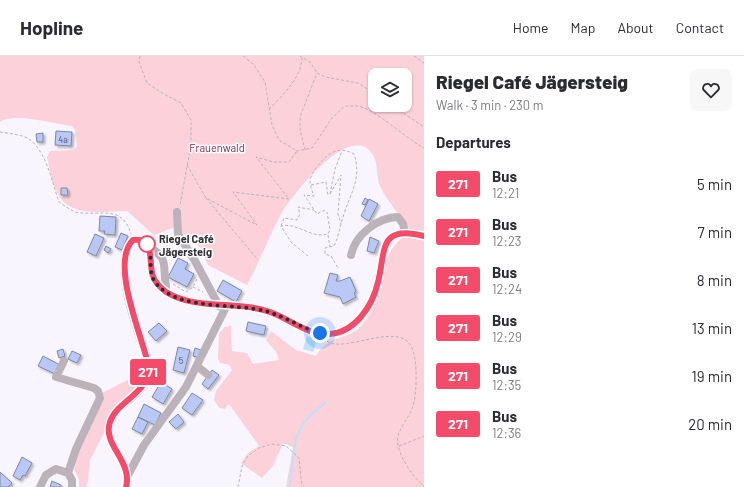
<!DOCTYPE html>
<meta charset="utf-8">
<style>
body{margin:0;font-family:Barlow,sans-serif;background:#f7f7f7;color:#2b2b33;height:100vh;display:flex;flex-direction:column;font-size:15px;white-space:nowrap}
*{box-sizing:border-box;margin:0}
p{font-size:13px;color:#7c7c81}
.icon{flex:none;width:22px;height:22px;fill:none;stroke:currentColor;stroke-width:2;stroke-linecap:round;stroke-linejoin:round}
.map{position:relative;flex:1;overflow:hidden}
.details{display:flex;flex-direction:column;background:#fff;width:320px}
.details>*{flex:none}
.badge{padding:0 8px;border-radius:3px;font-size:14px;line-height:26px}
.controls{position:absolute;left:368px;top:12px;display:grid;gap:8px}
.controls a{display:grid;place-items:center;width:44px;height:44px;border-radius:8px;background:#fff;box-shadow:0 1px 3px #0004;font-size:20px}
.you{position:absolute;width:20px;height:20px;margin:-10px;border:3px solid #fff;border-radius:50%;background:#1a73e8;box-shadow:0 0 0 6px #1a73e833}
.map>.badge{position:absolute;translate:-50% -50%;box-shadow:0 0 0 2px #fff}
h2{padding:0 12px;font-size:15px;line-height:36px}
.round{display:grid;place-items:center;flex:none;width:42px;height:42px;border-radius:8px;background:#f7f7f7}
.headline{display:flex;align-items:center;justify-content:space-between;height:68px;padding:0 12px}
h1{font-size:19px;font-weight:800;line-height:30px}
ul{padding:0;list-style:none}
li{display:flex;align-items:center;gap:12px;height:48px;padding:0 12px}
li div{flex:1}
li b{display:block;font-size:15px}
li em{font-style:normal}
li .badge{min-width:44px;font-weight:700;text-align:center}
header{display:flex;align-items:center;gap:24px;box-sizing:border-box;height:56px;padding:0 20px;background:#fff;border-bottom:1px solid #e1e1e2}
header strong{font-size:19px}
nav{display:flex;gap:22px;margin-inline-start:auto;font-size:14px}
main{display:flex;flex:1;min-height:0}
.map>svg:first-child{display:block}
</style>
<header>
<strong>Hopline</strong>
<nav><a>Home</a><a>Map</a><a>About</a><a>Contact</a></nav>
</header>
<main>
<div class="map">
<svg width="424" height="431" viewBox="0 0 424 431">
<defs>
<filter id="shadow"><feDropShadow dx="2" dy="2" stdDeviation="1" flood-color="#0004"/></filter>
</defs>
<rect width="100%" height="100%" fill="#f8f5fe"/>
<path fill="#fcd1d9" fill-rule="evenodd" d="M0,0H424V175L409,173C401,160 386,144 380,130C375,117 380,105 369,94C345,71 292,140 281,158C269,180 259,207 247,229L208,209L200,191L175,171L154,179L127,155C107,155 75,161 61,143C53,133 50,114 47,101L50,95L73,94L77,91L75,74L72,70C54,68 14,56 0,66ZM375,19H405V49H375Z
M403,181L424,184V431H286L293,391L283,387L273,410L262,422L241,407L248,397L259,390L229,348L225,353L219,352L214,344L216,335L232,314L229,309L220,307L218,302L219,277L225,271L231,270L232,295L247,297L253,308L279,304L277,297L266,284L271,275L296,294L316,300C330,277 345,286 361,270C380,250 378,217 391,195C393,190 399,185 403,181Z
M145,315L141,326L106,373L90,404L88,424L86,431H79V423L74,414L78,394L100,338Z"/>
<path fill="#bee2fb" d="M307,280L317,283L313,296L303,293Z"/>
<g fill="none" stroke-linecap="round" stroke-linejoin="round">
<path stroke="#bee2fb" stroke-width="2" d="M289,431C294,412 291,390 300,373C306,362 317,353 326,346"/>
</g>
<path fill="#b9c8f7" stroke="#80879a" filter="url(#shadow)" d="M56,75L72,76L71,90L55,89Z
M43,77V86H37L36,78Z
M61,132H67L68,139H61Z
M365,142L368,144L365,149L362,148Z
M369,143L378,148L369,165L361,160Z
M100,160L116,161L115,179L104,178L105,175H99Z
M121,177L128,180L122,194L115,191Z
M95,178L104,182L96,200L87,196Z
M370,181L379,185L374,197L367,195Z
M106,190L111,193L108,197L104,194Z
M178,202L188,207L185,213L194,218L187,231L168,221Z
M330,217L338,219L336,225H340L350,221L356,235L354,237L356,241L343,248L340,241L324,237Z
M223,224L242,235L236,246L217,235Z
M248,266L266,270L264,279L246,275Z
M159,267L167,275L156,285L148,276Z
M178,291L190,294L184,317L173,314Z
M195,292L201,294L199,302L193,300Z
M63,293L65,300L59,302L57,295Z
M72,295L81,299L77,307L68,303Z
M43,300L60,309L55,318L38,310Z
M212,314L219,319L208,333L202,328Z
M161,326L172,333L163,348L152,341Z
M192,337L203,344L192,359L182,352Z
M144,348L161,357L155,369L138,361Z
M178,358L184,366L176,373L169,366Z
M138,361L148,366L142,378L132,373Z
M22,401L32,407L25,420L23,419L20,424L13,420Z
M0,416L12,427L8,431H0Z
M52,425L61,429V431H50Z"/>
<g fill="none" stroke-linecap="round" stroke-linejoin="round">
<path stroke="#b7b4bd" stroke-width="1" stroke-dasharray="3 2" stroke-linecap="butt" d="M140,0L139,6L147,27L162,37L181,47L191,64V89L180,149
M243,0L254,9L265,26L272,69L279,84L297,95L312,92L332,62L345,50C349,50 354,50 358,50C377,54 405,82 424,92
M300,0L311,7L317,17L325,21L358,27L375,38
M414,0L424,7
M391,49L424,71
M269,53C283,39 301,22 302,2
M0,76C7,77 15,78 22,80C45,86 52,127 59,146C64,149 70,154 75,156C99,161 122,147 131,178
M305,94L300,74V61L317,17
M187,109L206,142L257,169L233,136L289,143L256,101L273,106H289L297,95
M311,129L326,126L328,140
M330,138L341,119L338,158L341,168
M330,138L335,113L342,95
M206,142L258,204
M325,154L317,158L304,139L314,140C312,135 310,130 310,125C311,115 326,98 336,95C343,93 348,95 354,98C362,122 351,136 344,158C340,169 339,180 334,190L325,192V198L331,200L338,212
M281,170L284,162L297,164L300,158L298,151L314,154
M328,179L330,191
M308,200L291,186L281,170C297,166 311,183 328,178L330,174L327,156
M173,228L186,236L193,231L197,223
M193,231L203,236
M327,285C343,298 398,265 411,290C418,302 417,337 413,350C410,360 401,369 398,380C394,394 413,422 424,430
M399,390L424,380
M238,431L242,410L248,400L259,392L272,388L286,390L299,402L302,431"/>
<path stroke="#bcb3ba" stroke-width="8" d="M177,156L178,178L195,205L219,250
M149,191C170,203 162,210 166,230L165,235
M351,199C355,179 378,161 398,161L403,168L405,176
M64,305L56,321L94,332L98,335L100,342L76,393L68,417
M197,310L208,319
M128,419L144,389L186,331L226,251
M40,431L46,419L56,413L68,417L72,424V431
M126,431C133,405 104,391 109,368C115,343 150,345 148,305C139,280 110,205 133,184C156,180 148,207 153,220C155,227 161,232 166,236C197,255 237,244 270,256C290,263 307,279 329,278C355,277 373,249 378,226C386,195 379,169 424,180"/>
</g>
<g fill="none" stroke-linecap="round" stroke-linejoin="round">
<defs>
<path id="line" d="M126,431C133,405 102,389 110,366C118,342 155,337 147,304C141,278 110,206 133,184C156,181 148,207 153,220C155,227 161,232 166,236C197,255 237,244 270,256C290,263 307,279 329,278C355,277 373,249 378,226C386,195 378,168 424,180"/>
</defs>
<use href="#line" stroke="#fff" stroke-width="9"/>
<use href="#line" stroke="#f54b6a" stroke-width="6"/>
<path stroke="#302d35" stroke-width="4" stroke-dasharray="0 7.2" d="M147,188C154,199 147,215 155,226C177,256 237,246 269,256C287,262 302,272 320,277"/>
</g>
<circle fill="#fff" stroke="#f54b6a" stroke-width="2" cx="147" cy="188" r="8"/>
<g text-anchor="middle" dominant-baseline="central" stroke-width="3" stroke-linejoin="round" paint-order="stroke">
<g font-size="9" fill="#525466">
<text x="63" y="83">4a</text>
<text x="181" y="304">5</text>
</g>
<g font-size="11" fill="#7b2941" stroke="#fff">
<text x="217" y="91">Frauenwald</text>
</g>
<g font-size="11" font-weight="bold" fill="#302d35" stroke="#fff" text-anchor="start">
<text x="159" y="182">Riegel Café<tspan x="159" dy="13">Jägersteig</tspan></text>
</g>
</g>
</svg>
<div class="controls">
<a><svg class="icon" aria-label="layers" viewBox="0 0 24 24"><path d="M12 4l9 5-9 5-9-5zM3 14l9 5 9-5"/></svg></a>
</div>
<div class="you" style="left:320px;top:277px"></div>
<b class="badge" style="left:148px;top:316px;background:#f54b6a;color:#fff">271</b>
</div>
<section class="details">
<div class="headline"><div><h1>Riegel Café Jägersteig</h1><p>Walk · 3 min · 230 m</p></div><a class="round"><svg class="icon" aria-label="heart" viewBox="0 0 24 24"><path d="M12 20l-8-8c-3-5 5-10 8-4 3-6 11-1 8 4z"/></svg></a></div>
<h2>Departures</h2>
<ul>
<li><span class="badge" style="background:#f54b6a;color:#fff">271</span><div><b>Bus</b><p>12:21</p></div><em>5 min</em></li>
<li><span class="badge" style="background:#f54b6a;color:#fff">271</span><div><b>Bus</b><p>12:23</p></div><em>7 min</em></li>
<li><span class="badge" style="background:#f54b6a;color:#fff">271</span><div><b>Bus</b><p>12:24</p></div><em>8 min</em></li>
<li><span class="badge" style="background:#f54b6a;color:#fff">271</span><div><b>Bus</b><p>12:29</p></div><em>13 min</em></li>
<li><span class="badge" style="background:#f54b6a;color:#fff">271</span><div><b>Bus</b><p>12:35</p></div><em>19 min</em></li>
<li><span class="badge" style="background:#f54b6a;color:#fff">271</span><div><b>Bus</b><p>12:36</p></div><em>20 min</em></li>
</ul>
</section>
</main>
